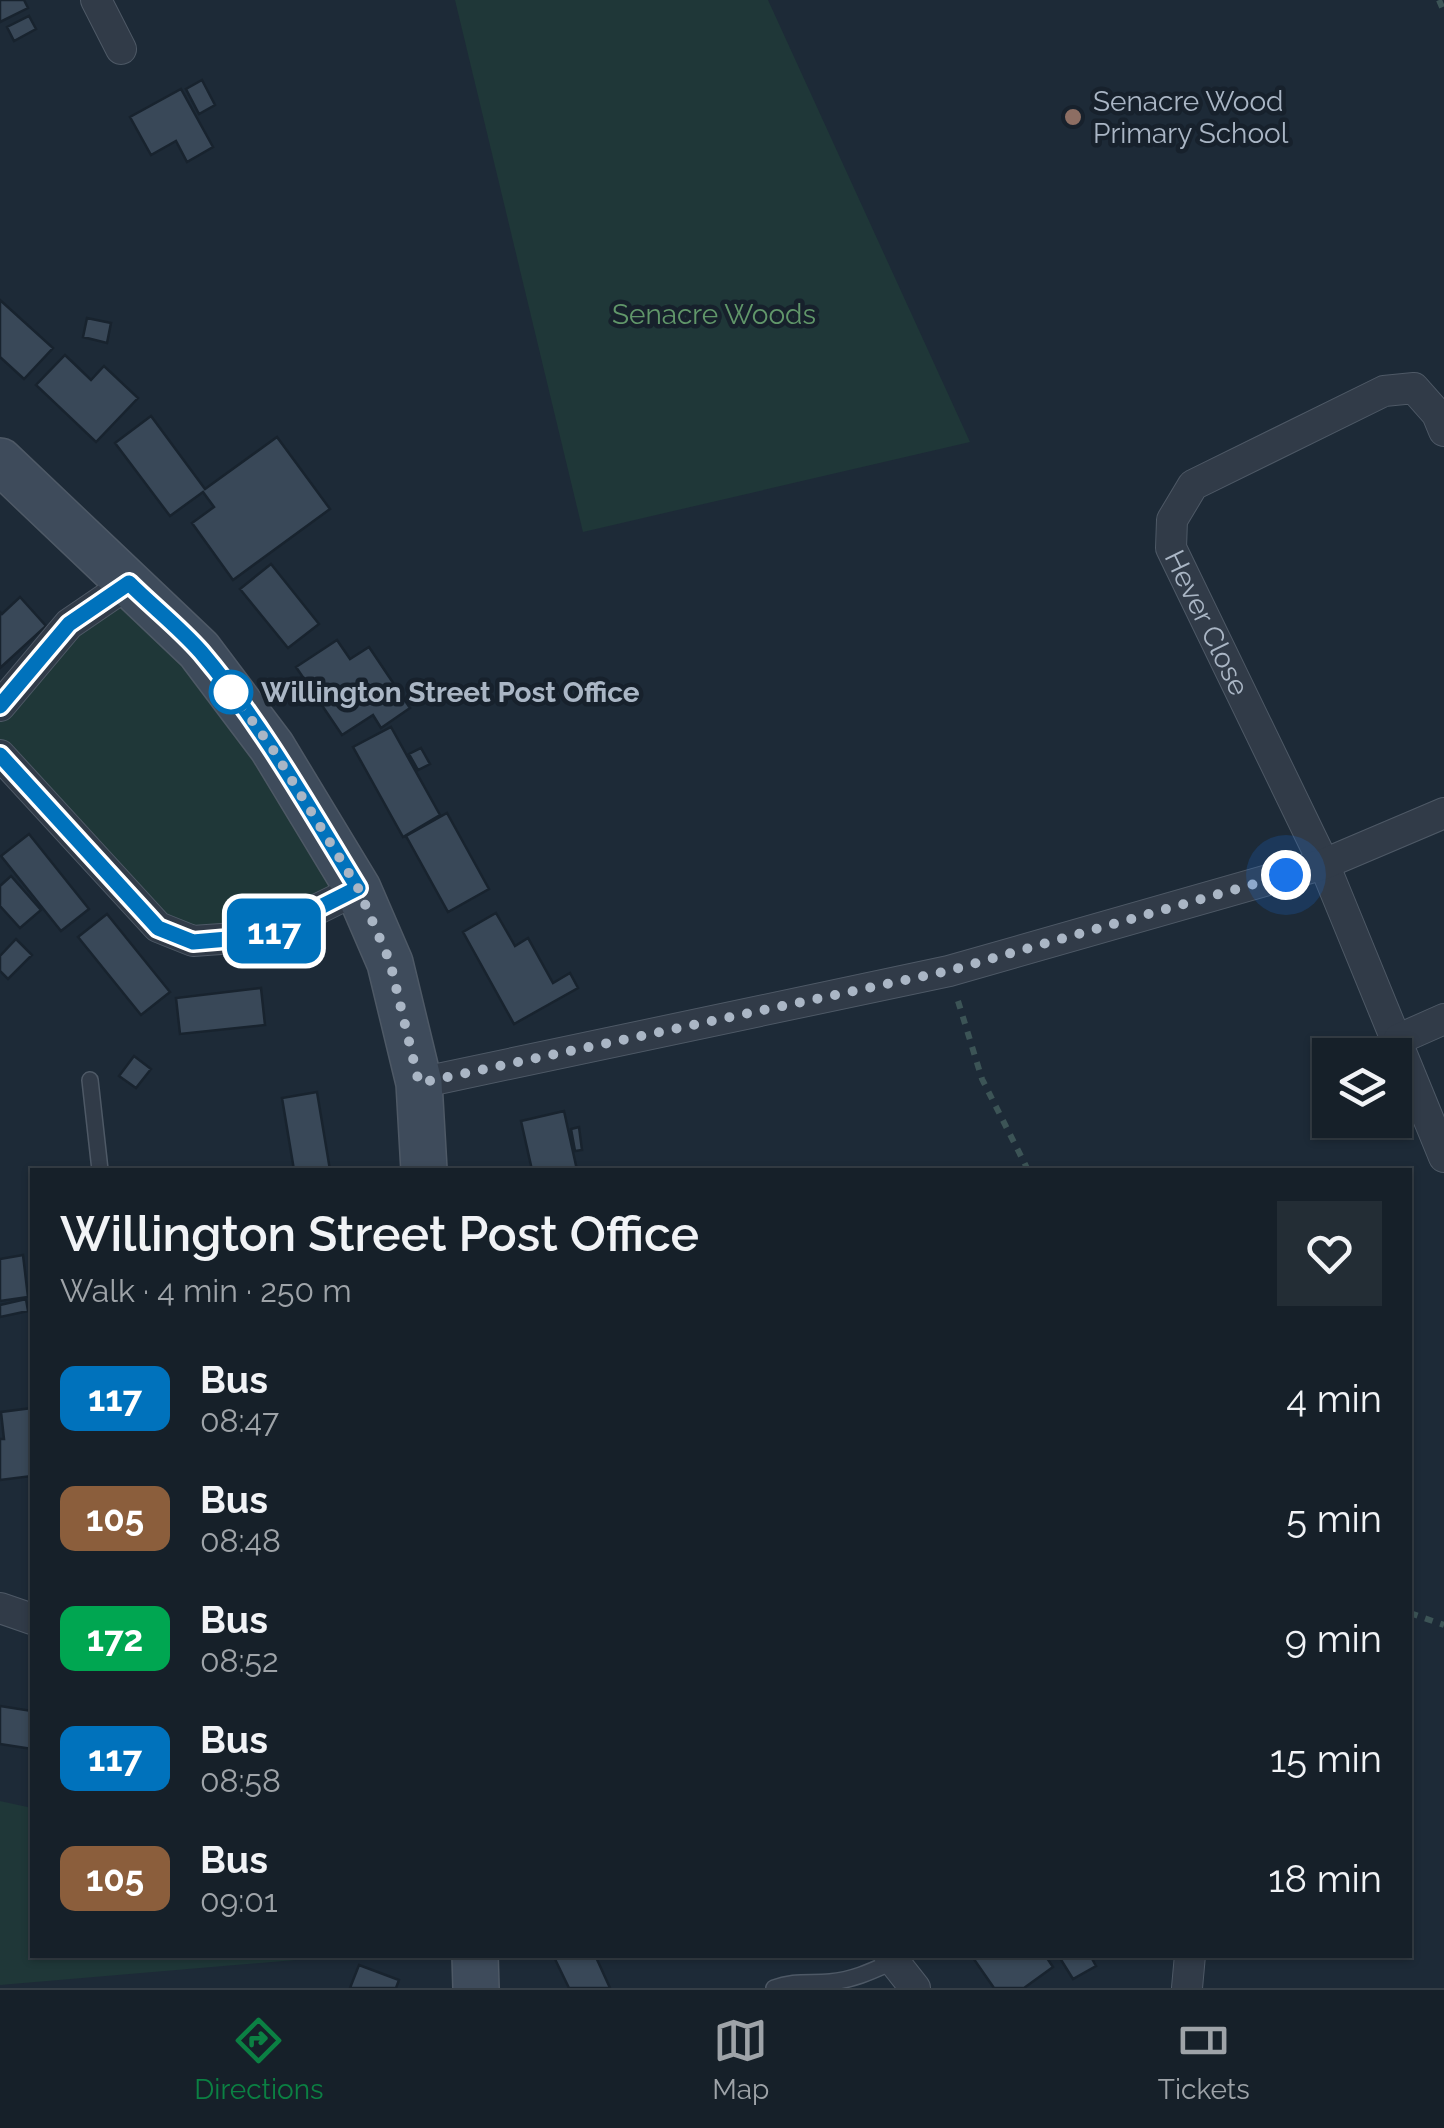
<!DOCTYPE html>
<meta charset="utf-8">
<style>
body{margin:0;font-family:Raleway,sans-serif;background:#232d35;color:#f1f3f6;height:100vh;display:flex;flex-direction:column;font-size:38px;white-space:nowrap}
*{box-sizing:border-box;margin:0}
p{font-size:32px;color:#9ea3a8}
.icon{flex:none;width:55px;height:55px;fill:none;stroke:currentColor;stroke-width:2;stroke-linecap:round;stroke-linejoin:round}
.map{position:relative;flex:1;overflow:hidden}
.details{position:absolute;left:30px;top:1168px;width:1382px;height:790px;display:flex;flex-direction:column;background:#162029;border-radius:0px;box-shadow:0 2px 8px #0004,0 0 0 2px #353e46}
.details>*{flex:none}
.badge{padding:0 20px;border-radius:15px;font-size:35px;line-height:65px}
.tools{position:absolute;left:1312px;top:1038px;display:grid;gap:20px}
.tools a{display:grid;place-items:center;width:100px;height:100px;border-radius:0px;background:#162029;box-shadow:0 2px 8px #0004,0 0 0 2px #353e46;font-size:50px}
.you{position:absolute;width:50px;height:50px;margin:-25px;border:8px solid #fff;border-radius:50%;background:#1a73e8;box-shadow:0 0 0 15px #1a73e833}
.map>.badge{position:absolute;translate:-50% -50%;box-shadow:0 0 0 5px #fff}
.round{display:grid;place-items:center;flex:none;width:105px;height:105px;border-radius:0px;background:#232d35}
.headline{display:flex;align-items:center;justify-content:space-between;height:170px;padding:0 30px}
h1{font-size:48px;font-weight:600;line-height:75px}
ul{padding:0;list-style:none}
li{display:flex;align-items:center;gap:30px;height:120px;padding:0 30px}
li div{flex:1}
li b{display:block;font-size:38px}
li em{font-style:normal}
li .badge{min-width:110px;font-weight:700;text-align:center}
.menu{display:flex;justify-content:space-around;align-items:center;height:140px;border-top:2px solid #353e46;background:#162029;font-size:28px;color:#9ea3a8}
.menu a{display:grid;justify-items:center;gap:5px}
.menu .active{color:#0b8043}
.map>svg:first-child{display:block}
</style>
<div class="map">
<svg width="1444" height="1988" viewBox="0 0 1444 1988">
<rect width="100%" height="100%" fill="#1d2a37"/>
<path fill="#1f3738" d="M455,0H768L970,442L583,532Z
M129,583L358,889L263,936L193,941L0,755V706Z
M0,1801L32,1808V1955H355L0,1985Z"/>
<path fill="#394858" stroke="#18232e" stroke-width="2.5" d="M0,0H24L28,8L0,22Z
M29,16L36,29L14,41L7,27Z
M202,80L215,105L199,114L186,89Z
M181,89L213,147L187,162L176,141L151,155L130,117Z
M0,300L53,348L24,379L0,357Z
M87,318L111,323L107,343L83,337Z
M65,355L91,380L104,366L138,398L96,442L36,385Z
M151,416L205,489L277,437L330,509L233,580L192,523L214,507L203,492L170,516L115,443Z
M271,564L319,624L288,648L240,589Z
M20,597L46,626L0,668V612L2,614Z
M337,640L350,659L369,647L410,708L381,728L373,715L342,735L296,667Z
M391,727L440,815L403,837L353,747Z
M421,748L430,764L418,770L409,754Z
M447,813L489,889L448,912L406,836Z
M29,834L89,909L61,931L1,856Z
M11,876L41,910L20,928L0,906V886Z
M496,913L515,946L528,938L553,983L570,973L578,988L514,1024L463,932Z
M107,914L170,992L141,1015L78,937Z
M16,939L32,955L8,979L0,971V956Z
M261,988L265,1025L180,1034L176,998Z
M134,1056L151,1069L136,1088L119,1076Z
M317,1092L330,1170H294L282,1098Z
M564,1111L577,1170H532L521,1121Z
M579,1127L582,1150L575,1151L571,1129Z
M23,1255L28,1297L0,1301V1259Z
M26,1299L28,1311L0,1317V1305Z
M32,1408V1476L0,1480V1439H4L1,1412Z
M0,1706L32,1711V1749L0,1744Z
M553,1955H595L610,1988H569Z
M971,1955H1045L1053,1967L1024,1988H994Z
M1058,1955H1090L1096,1966L1073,1979Z
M359,1965L399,1980L396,1988H350Z"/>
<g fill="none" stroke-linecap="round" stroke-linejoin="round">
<defs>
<path id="lane" d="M90,1080L100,1170
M774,1988C794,1980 811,1984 830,1982C853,1980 872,1971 892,1962"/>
<g id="street">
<path d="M96,0L121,49"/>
<path id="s1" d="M1444,431L1437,414L1414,388L1384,391L1193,485L1172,520L1171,548L1324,864L1444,1157"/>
<path d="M0,706L69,624L129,583"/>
<path d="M0,755L158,927L193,941L263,936L358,889"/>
<path d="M1399,1039L1444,1019"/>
<path d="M419,1083L949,971L1324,864L1444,813"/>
<path d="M0,1608L32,1619"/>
<path d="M889,1955L915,1988"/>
<path d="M1187,1988L1190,1955"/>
</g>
<path id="secondary" d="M0,461L199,650L272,747L358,889L390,963L419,1083L424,1170
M475,1955L476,1988"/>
</defs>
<use href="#lane" stroke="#4e5966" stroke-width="18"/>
<use href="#street" stroke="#4e5966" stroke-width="32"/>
<use href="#secondary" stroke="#4e5966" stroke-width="48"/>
<path stroke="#3c5456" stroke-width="6" stroke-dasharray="8 8" stroke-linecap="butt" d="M1439,0L1444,12
M958,1001L982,1079L1028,1170
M1410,1613L1444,1625"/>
<use href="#lane" stroke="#313b48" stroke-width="15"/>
<use href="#street" stroke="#313b48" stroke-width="30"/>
<use href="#secondary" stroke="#3e4b5b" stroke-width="45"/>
</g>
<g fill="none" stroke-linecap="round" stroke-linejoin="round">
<defs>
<path id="line" d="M0,706L69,624L129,583C152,606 179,627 201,652C262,724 309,808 358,888L263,936L193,942L158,928L0,755"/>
</defs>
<use href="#line" stroke="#fff" stroke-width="22"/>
<use href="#line" stroke="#0072bc" stroke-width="15"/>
<path stroke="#aab6c5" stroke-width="10" stroke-dasharray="0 18" d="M231,692L272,748L358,888L390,962L419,1083L948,971L1286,875"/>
</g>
<circle fill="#8d6e63" stroke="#17212c" stroke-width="4" cx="1073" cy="117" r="10"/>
<circle fill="#fff" stroke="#0072bc" stroke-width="5" cx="231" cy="692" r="20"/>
<g text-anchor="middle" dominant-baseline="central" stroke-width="9" stroke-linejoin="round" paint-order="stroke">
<g font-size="28" fill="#aab6c5" stroke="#17212c" text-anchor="start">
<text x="1093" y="101">Senacre Wood<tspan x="1093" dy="32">Primary School</tspan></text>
</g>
<g font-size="28" fill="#61976a" stroke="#17212c">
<text x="714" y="314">Senacre Woods</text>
</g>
<g font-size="28" fill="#aab6c5" stroke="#17212c">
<text stroke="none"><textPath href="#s1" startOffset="448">Hever Close</textPath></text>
</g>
<g font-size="28" font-weight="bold" fill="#aab6c5" stroke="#17212c" text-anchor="start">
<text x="261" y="692">Willington Street Post Office</text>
</g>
</g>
</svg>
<div class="tools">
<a><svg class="icon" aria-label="layers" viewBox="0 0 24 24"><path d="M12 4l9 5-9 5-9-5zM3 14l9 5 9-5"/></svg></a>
</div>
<div class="you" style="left:1286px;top:875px"></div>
<b class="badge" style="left:274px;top:931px;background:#0072bc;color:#fff">117</b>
<section class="details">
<div class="headline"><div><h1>Willington Street Post Office</h1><p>Walk · 4 min · 250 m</p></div><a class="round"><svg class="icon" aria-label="heart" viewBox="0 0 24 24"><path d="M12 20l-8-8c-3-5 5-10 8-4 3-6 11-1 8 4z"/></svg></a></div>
<ul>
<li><span class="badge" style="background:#0072bc;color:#fff">117</span><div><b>Bus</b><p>08:47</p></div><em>4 min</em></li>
<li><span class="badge" style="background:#8b5e3c;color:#fff">105</span><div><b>Bus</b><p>08:48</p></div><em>5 min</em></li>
<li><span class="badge" style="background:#00a651;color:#fff">172</span><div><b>Bus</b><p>08:52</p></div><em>9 min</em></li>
<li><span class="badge" style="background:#0072bc;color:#fff">117</span><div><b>Bus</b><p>08:58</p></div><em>15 min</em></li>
<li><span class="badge" style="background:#8b5e3c;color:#fff">105</span><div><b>Bus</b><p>09:01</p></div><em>18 min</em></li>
</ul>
</section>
</div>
<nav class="menu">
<a class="active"><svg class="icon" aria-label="directions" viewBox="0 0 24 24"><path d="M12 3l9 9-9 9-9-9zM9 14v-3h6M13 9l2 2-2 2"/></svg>Directions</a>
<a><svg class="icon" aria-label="map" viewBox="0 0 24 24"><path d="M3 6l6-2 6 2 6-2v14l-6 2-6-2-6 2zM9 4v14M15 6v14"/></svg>Map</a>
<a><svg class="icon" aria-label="tickets" viewBox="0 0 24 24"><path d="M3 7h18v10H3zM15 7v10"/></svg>Tickets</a>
</nav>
